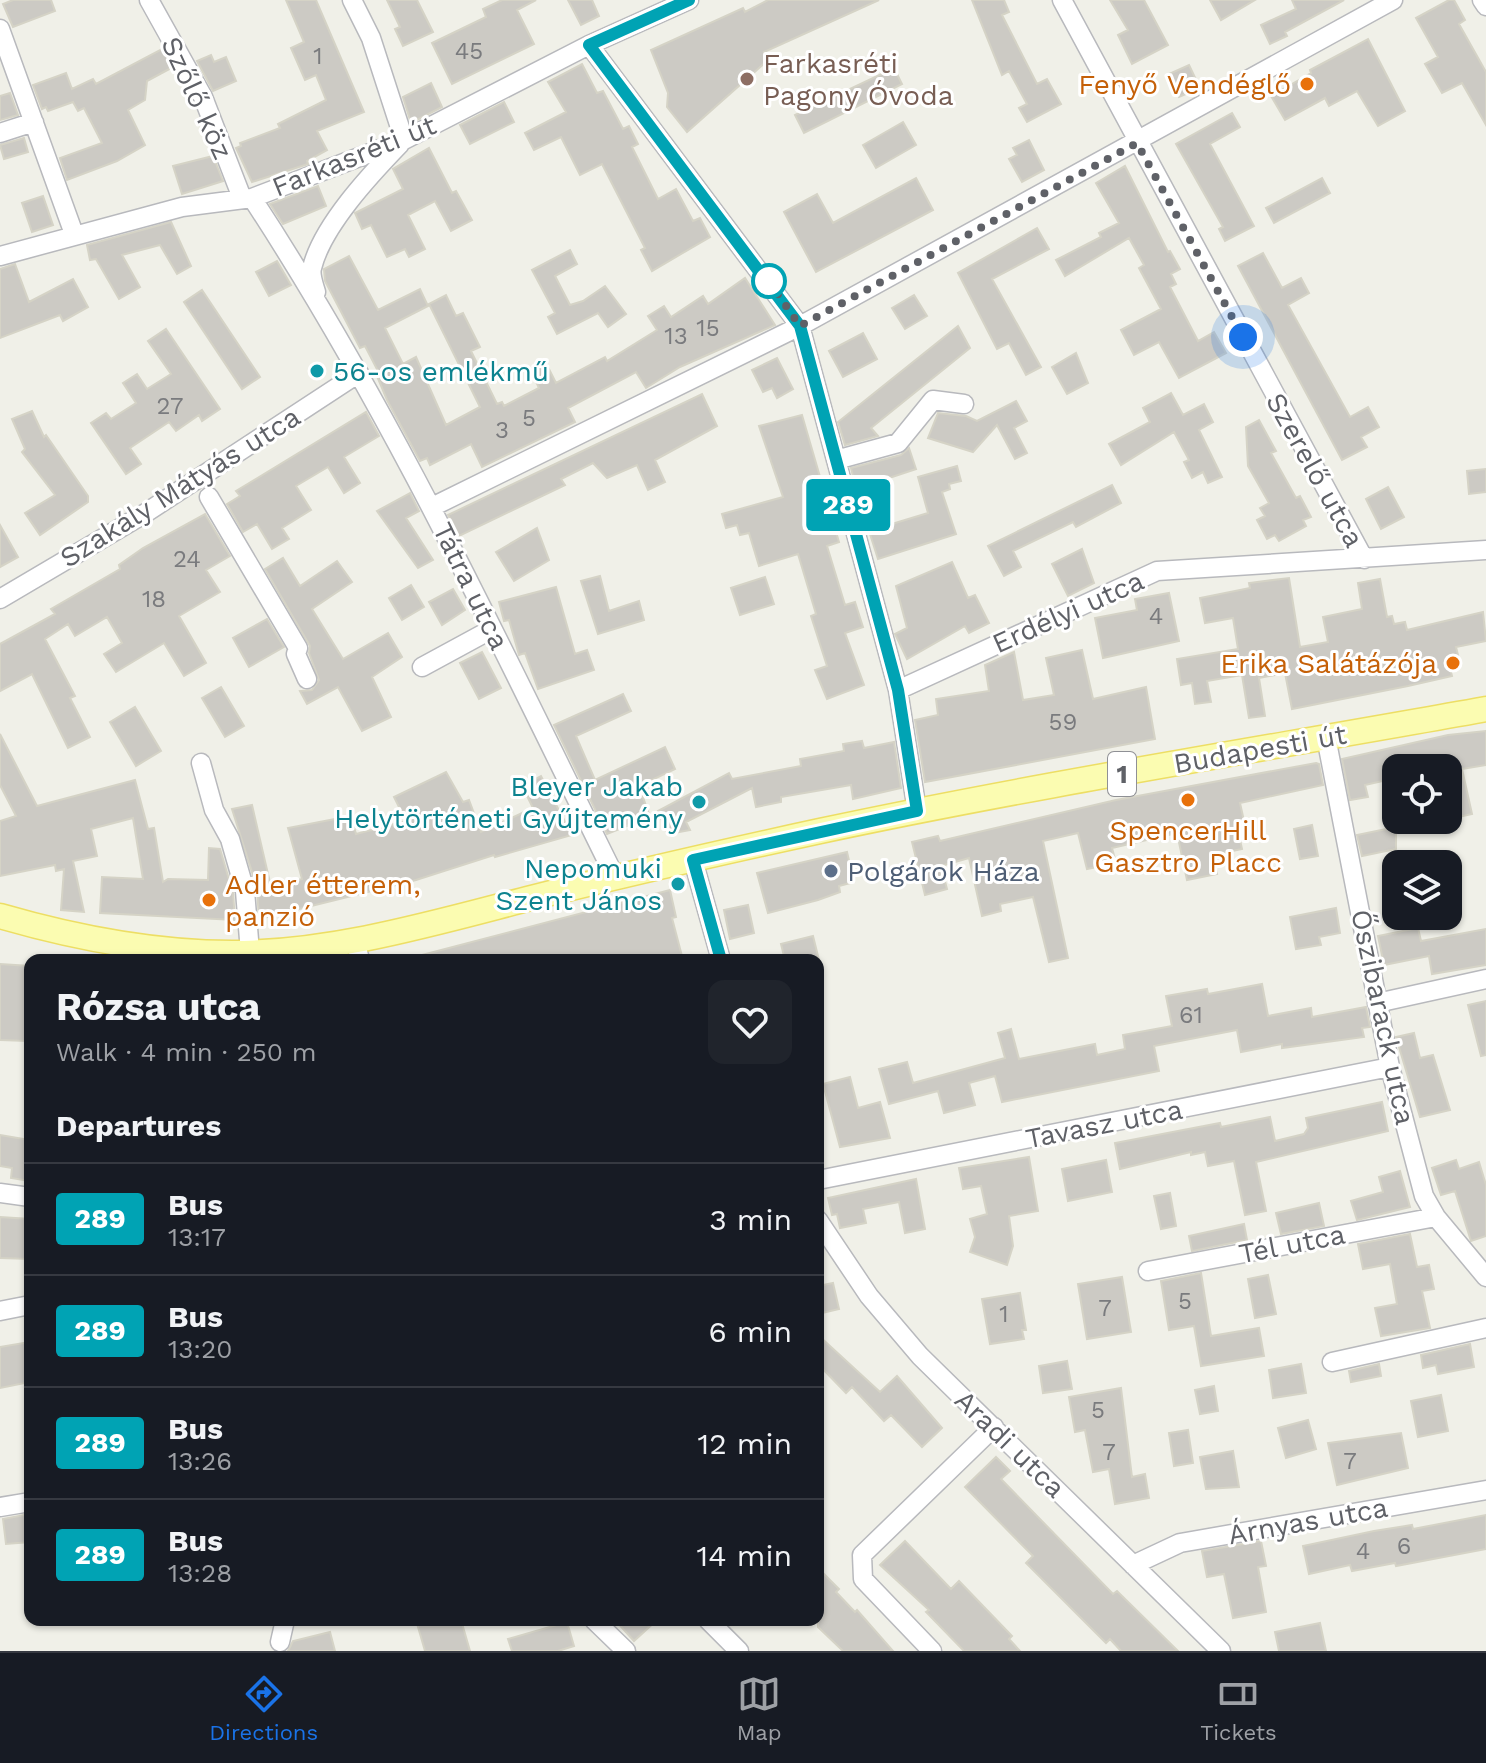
<!DOCTYPE html>
<meta charset="utf-8">
<style>
body{margin:0;font-family:"Work Sans",sans-serif;background:#20242c;color:#f1f3f6;height:100vh;display:flex;flex-direction:column;font-size:30px;white-space:nowrap}
*{box-sizing:border-box;margin:0}
p{font-size:26px;color:#9ea1a6}
.icon{flex:none;width:44px;height:44px;fill:none;stroke:currentColor;stroke-width:2;stroke-linecap:round;stroke-linejoin:round}
.map{position:relative;flex:1;overflow:hidden}
.sheet{position:absolute;left:24px;top:954px;width:800px;height:672px;display:flex;flex-direction:column;background:#171b24;border-radius:16px;box-shadow:0 2px 6px #0004}
.sheet>*{flex:none}
.badge{padding:0 16px;border-radius:6px;font-size:28px;line-height:52px}
.tools{position:absolute;left:1382px;top:754px;display:grid;gap:16px}
.tools a{display:grid;place-items:center;width:80px;height:80px;border-radius:16px;background:#171b24;box-shadow:0 2px 6px #0004;font-size:40px}
.you{position:absolute;width:40px;height:40px;margin:-20px;border:6px solid #fff;border-radius:50%;background:#1a73e8;box-shadow:0 0 0 12px #1a73e833}
.map>.badge{position:absolute;translate:-50% -50%;box-shadow:0 0 0 4px #fff}
h2{padding:0 32px;font-size:30px;line-height:72px}
.round{display:grid;place-items:center;flex:none;width:84px;height:84px;border-radius:16px;background:#20242c}
.overview{display:flex;align-items:center;justify-content:space-between;height:136px;padding:0 32px}
h1{font-size:38px;font-weight:700;line-height:60px}
ul{padding:0;list-style:none}
li{display:flex;align-items:center;gap:24px;height:112px;padding:0 32px;border-top:2px solid #363941}
li div{flex:1}
li b{display:block;font-size:30px}
li em{font-style:normal}
li .badge{min-width:88px;font-weight:700;text-align:center}
.dock{display:flex;justify-content:space-around;align-items:center;height:112px;border-top:2px solid #363941;background:#171b24;font-size:22px;color:#9ea1a6}
.dock a{display:grid;justify-items:center;gap:4px}
.dock .current{color:#1a73e8}
.map>svg:first-child{display:block}
</style>
<div class="map">
<svg width="1486" height="1651" viewBox="0 0 1486 1651">
<rect width="100%" height="100%" fill="#f0f0e8"/>
<path fill="#cccac4" stroke="#d5d3c6" stroke-width="2" d="M13,0H51L55,11L13,27L3,4Z
M286,0H316L364,112L317,131L327,150L307,161L308,164L252,182L236,148L241,146L240,143L280,128L278,124L326,100L316,75L305,80L291,48L304,42Z
M387,0H417L433,32L403,46L395,29L400,27Z
M502,0H536L517,10L534,44L452,84L432,43L486,17L483,9Z
M568,0H592L599,16L581,25Z
M768,0H879L764,52L768,60L687,132L667,107L668,93L651,50L743,8L745,12Z
M972,0H1004L1009,12L1002,15L1037,84L1047,79L1061,104L1027,122L1019,108L1027,104L1009,71L1002,75Z
M1110,0H1144L1168,45L1132,64L1118,35L1128,30Z
M1210,0H1255L1221,20Z
M1292,0H1344L1285,32L1287,36L1270,44L1261,25L1296,9Z
M1449,0H1454L1465,20L1459,24L1486,72V125L1462,83L1442,93L1425,64L1438,57L1416,18Z
M1368,39L1405,111L1378,126L1357,91L1329,106L1325,98L1285,120L1271,96L1311,73L1310,70Z
M162,49L173,67L147,81L145,100L128,110L145,145L117,161L67,180L60,158L102,143L84,108L78,111L73,102L48,111L46,107L42,109L33,85L66,73L72,89L93,79L96,84Z
M211,55L214,62L226,57L236,81L213,91L197,61Z
M582,64L597,93L603,91L623,129L629,126L638,144L632,147L658,199L676,189L693,221L700,218L710,237L652,271L641,250L645,248L602,164L580,175L561,137L534,150L525,133L566,112L548,82Z
M1189,65L1200,88L1179,97L1169,74Z
M894,68L902,84L804,133L795,115Z
M431,83L442,107L411,123L403,97Z
M10,93L18,115L0,120V96Z
M504,102L514,122L470,144L460,125Z
M1232,113L1240,127L1210,144L1254,226L1225,241L1219,229L1223,227L1176,144Z
M903,122L916,145L876,168L863,145Z
M24,138L28,152L4,159L0,145Z
M1029,140L1044,170L1022,182L1009,159L1017,155L1013,148Z
M429,148L452,193L456,191L472,220L451,231L435,201L408,215L425,249L409,257L405,249L387,257L371,225L362,229L355,213L403,189L393,169Z
M213,156L223,181L182,194L173,166Z
M1125,166L1168,252L1170,251L1180,269L1171,274L1176,284L1170,287L1198,341L1214,332L1226,353L1179,378L1159,342L1134,355L1121,330L1161,309L1139,268L1144,265L1129,238L1065,276L1056,260L1101,237L1099,233L1119,223L1096,183Z
M916,178L933,210L816,272L784,212L817,194L833,223Z
M1322,178L1330,193L1274,223L1266,208Z
M318,186L326,206L283,224L270,204Z
M43,196L53,225L32,232L22,203Z
M171,222L191,266L177,274L160,245L122,255L140,287L119,299L96,259L90,260L87,245Z
M1037,228L1049,249L992,279L1041,367L1026,375L1009,343L997,349L958,273Z
M570,250L577,264L555,276L570,305L583,301L605,286L626,314L608,327L598,313L557,334L548,317L555,313L532,270Z
M1263,253L1282,288L1301,278L1309,293L1288,305L1350,417L1368,407L1379,427L1361,437L1367,447L1342,460L1238,266Z
M349,256L378,310L420,289L428,306L385,328L403,364L416,357L446,425L480,407L429,304L446,295L456,316L463,313L480,347L471,351L497,404L502,402L504,406L539,388L530,369L545,361L556,383L605,357L607,361L657,330L648,316L664,306L671,317L703,296L708,304L745,278L775,325L680,367L646,388L636,372L568,408L575,422L482,467L471,444L430,465L427,458L420,461L387,400L377,376L380,375L365,346L360,348L325,281L324,269Z
M277,261L291,285L269,296L256,272Z
M15,264L29,302L73,279L88,307L63,321L60,315L0,338V269Z
M202,290L260,377L242,389L184,302Z
M914,295L927,316L905,329L892,308Z
M958,326L970,348L871,428L878,436L845,445L838,422Z
M166,329L220,409L202,421L199,415L176,431L169,422L130,448L141,464L126,474L91,423L106,413L111,419L136,403L123,383L137,374L147,389L171,374L148,341Z
M863,333L877,359L843,377L829,351Z
M1076,353L1088,383L1067,394L1052,367Z
M777,358L793,389L777,398L772,388L763,392L752,370Z
M1171,393L1183,415L1204,404L1213,422L1199,430L1222,477L1208,483L1203,472L1192,478L1184,462L1189,460L1174,432L1121,465L1109,444L1150,422L1143,408Z
M702,394L717,426L655,460L665,482L648,490L637,465L607,478L593,463L561,479L565,485L459,536L448,515Z
M1016,401L1027,421L1014,428L1027,453L1015,459L997,425L973,452L928,438L938,413L966,416L977,421Z
M32,411L44,437L46,435L88,496V502L40,535L25,513L55,495L22,452L25,449L12,419Z
M366,412L379,436L344,457L360,483L344,493L328,467L296,486L311,510L282,528L289,539L272,549L257,524L243,532L227,504L240,496L236,491Z
M802,415L839,542L827,546L845,605L855,602L863,627L845,633L864,685L827,699L815,670L827,666L811,616L816,614L798,554L759,566L749,533L740,535L737,525L726,528L722,514L783,497L759,426Z
M1259,420L1276,451L1271,453L1296,498L1300,496L1311,517L1303,520L1306,526L1279,541L1275,535L1267,539L1257,520L1265,516L1260,508L1269,503L1248,466L1246,427Z
M909,448L916,469L856,489L851,468L901,455Z
M957,466L961,481L949,484L950,489L942,492L956,534L878,559L869,531L928,513L918,477Z
M1486,469V492L1469,494L1467,471Z
M1112,485L1121,503L1076,527L1073,522L1013,551L1021,567L1004,576L988,546Z
M1388,487L1404,517L1381,529L1366,499Z
M410,493L419,511L406,518L433,560L418,568L377,511Z
M205,514L230,556L206,570L220,592L179,616L206,663L184,676L164,643L116,672L104,654L122,643L107,617L75,636L68,624L45,639L75,696L70,698L90,737L68,748L32,674L0,691V644L55,614L51,609L120,569L119,565L143,548Z
M0,525L18,557L0,567Z
M537,528L549,560L514,581L496,552Z
M1082,549L1094,583L1068,596L1052,564Z
M283,558L300,586L337,561L352,582L312,609L343,659L388,633L402,657L372,677L391,717L362,731L338,687L307,704L300,691L312,690L319,680L309,653L310,646L265,569Z
M952,562L968,598L975,595L989,623L969,633L965,626L907,659L895,634L907,628L896,586Z
M600,576L609,611L639,601L644,620L598,634L581,581Z
M765,577L774,604L740,615L731,588Z
M1289,578L1300,647L1328,642L1323,617L1362,609L1358,583L1380,579L1387,617L1392,616L1394,624L1405,622L1407,630L1483,612L1486,641L1456,647L1459,659L1448,660L1452,676L1408,686L1292,709L1285,673L1259,678L1265,716L1249,718L1242,675L1207,681L1211,702L1195,704L1192,683L1181,685L1177,659L1238,649L1233,618L1205,623L1200,598L1250,588L1249,583Z
M411,585L424,607L402,620L389,598Z
M556,587L575,654L587,650L594,670L538,689L525,653L519,655L509,620L504,621L499,602Z
M453,589L465,610L442,625L429,602Z
M1169,593L1179,641L1103,658L1095,618L1137,610L1135,599Z
M267,619L284,647L249,667L233,638Z
M1082,650L1093,699L1146,687L1155,739L925,782L915,720L938,715L936,699L989,691L985,665L1014,652L1023,700L1054,695L1046,658Z
M482,652L501,688L479,699L460,663Z
M221,687L244,726L225,737L202,698Z
M623,694L631,711L576,736L595,780L665,747L675,769L639,786L650,817L607,834L554,725Z
M135,707L161,751L136,766L110,722Z
M1486,731V765L1462,769L1472,814L1454,818L1448,768H1396V778L1365,785L1368,797L1350,800L1342,759L1448,735Z
M0,734L37,806L135,780L148,829L154,828L163,882L168,879L208,880L209,848L220,849L233,893L235,920L100,913L102,877L143,879L133,818L91,829L97,856L73,861L84,912L61,910L64,869L56,871L55,865L0,876V821L16,816L0,785Z
M862,741L864,748L894,742L901,788L853,799L851,785L781,797V802L756,807L752,788L686,822L690,830L668,834L658,811L729,773L732,779L801,766L800,759L844,751L843,744Z
M1316,763L1319,764L1323,785L1240,803L1244,821L1236,822L1242,849L1213,855L1217,874L1187,880L1177,833L1112,848L1116,863L1087,869L1078,833L1043,841L1068,958L1049,962L1033,897L1000,904L1001,911L982,916L969,858L941,866L947,889L925,895L912,842L938,836L940,841L1116,800Z
M446,772L463,802L469,800L481,832L533,808L522,786L541,776L572,835L495,857L494,855L416,880L259,919L257,888L232,809L252,805L271,887L302,879L288,828L351,816L356,834L406,821L394,797Z
M1312,825L1318,856L1300,859L1294,829Z
M1396,827V849L1362,856L1357,835Z
M847,852L854,882L839,886L840,892L818,900L768,913L757,873Z
M670,890L676,917L672,918L683,960H423L422,955Z
M748,905L754,933L730,939L724,910Z
M1336,908L1340,933L1319,937L1321,945L1296,949L1290,917Z
M1418,928L1421,941L1486,929V965L1432,974L1429,956L1384,965L1378,936Z
M813,936L819,960H785L781,944Z
M0,964L30,966L27,1041L0,1040Z
M1262,984L1268,1016L1311,1008L1312,1017L1366,1007L1370,1027L1362,1028L1364,1037L1282,1048V1044L1241,1052L1237,1030L1154,1046L1159,1071L1002,1102L995,1076L969,1083L975,1105L944,1113L938,1091L889,1104L879,1069L907,1062L913,1083L1005,1058L998,1033L1011,1029L1019,1059L1095,1044L1097,1055L1125,1049L1123,1035L1172,1026L1166,996L1207,989L1208,994Z
M1486,1001V1055L1481,1056L1468,1005Z
M1414,1033L1420,1058L1433,1055L1450,1110L1420,1117L1396,1037Z
M850,1077L858,1108L880,1102L890,1138L840,1147L823,1084Z
M1382,1102L1388,1131L1256,1162L1266,1211L1245,1215L1234,1161L1208,1166L1205,1152L1191,1155V1152L1120,1169L1115,1143L1220,1123L1221,1127L1270,1117L1275,1141L1304,1134L1308,1128L1306,1118Z
M0,1135L30,1140V1181L11,1178L12,1168L0,1166Z
M1029,1157L1038,1211L1009,1216L1013,1246L1007,1265L970,1252L975,1237L970,1219L987,1214L981,1186L963,1189L959,1168Z
M1106,1160L1112,1192L1068,1201L1062,1169Z
M1456,1160L1459,1169L1479,1162L1486,1185V1236L1471,1241L1455,1191L1441,1195L1432,1168Z
M1400,1171L1410,1207L1357,1220L1351,1201L1383,1192L1379,1177Z
M916,1179L925,1229L905,1233L899,1202L863,1209L866,1223L840,1228L837,1214L832,1215L828,1198Z
M1170,1193L1176,1226L1161,1229L1154,1196Z
M1319,1203L1324,1226L1281,1234L1276,1213Z
M0,1217L30,1219V1259L0,1258Z
M1244,1224L1247,1240L1192,1251L1189,1236Z
M1410,1234L1417,1267L1429,1265L1434,1289L1422,1291L1430,1328L1381,1336L1375,1308L1397,1304L1390,1264L1363,1269L1358,1244Z
M1201,1273L1211,1336L1259,1328L1264,1356L1201,1366L1194,1326L1169,1330L1161,1281Z
M1268,1275L1276,1314L1255,1318L1248,1279Z
M1122,1277L1131,1332L1087,1339L1078,1284Z
M833,1283L839,1309L818,1314V1286Z
M1020,1293L1026,1330H1022L1024,1339L990,1344L982,1299Z
M818,1335L880,1392L897,1376L942,1428L922,1447L891,1415L884,1421L852,1387L846,1393L818,1364Z
M30,1342V1382L0,1388V1347Z
M1470,1344L1474,1367L1438,1374L1436,1365L1423,1368L1421,1355Z
M1067,1361L1072,1389L1043,1393L1039,1366Z
M1301,1364L1306,1393L1273,1398L1269,1370Z
M1379,1364L1381,1376L1351,1382L1349,1371Z
M1214,1386L1218,1411L1200,1414L1195,1390Z
M1121,1388L1132,1477L1145,1474L1149,1498L1115,1504L1109,1469L1093,1472L1085,1430L1075,1432L1069,1397Z
M1441,1395L1448,1431L1418,1437L1411,1401Z
M1308,1420L1316,1449L1286,1458L1278,1428Z
M1188,1430L1193,1463L1174,1466L1169,1433Z
M1401,1433L1408,1468L1337,1485L1328,1443Z
M1233,1451L1239,1487L1206,1489L1200,1457Z
M996,1457L1010,1471L1001,1479L1113,1594L1117,1591L1178,1651H1121L1110,1639L1106,1643L1026,1563L1033,1556L965,1487Z
M30,1514V1542L6,1544L3,1519Z
M1486,1515V1549L1396,1566L1395,1563L1352,1571L1350,1565L1309,1574L1303,1546L1374,1531L1412,1525L1413,1529Z
M905,1541L951,1589L959,1581L1012,1636L1009,1639L1020,1651H964L926,1612L929,1610L880,1565Z
M1261,1541L1266,1566L1258,1567L1266,1612L1233,1618L1224,1574L1207,1577L1202,1551Z
M818,1568L839,1589L836,1592L855,1612L857,1610L893,1651H843L818,1627Z
M416,1620H461L470,1651H425Z
M615,1620H657L634,1641Z
M567,1622L574,1646L558,1651H512L508,1639Z
M1320,1623L1326,1651H1279L1275,1632Z
M330,1632L335,1651H288L293,1641Z"/>
<g fill="none" stroke-linecap="round" stroke-linejoin="round">
<defs>
<path id="minor" d="M149,0L203,97L242,198
M352,0L371,38L404,140
M1062,0L1364,559
M1482,0L1486,6
M0,29L74,234
M589,45L800,326L898,690L917,811
M0,133L34,122
M252,198C393,413 501,647 615,877
M0,256L182,207L252,198L404,140L589,45L689,0
M316,292C314,285 310,275 312,268C322,226 371,174 400,144
M836,460L898,443L933,400L964,404
M209,497L298,648L296,654L307,679
M432,507L800,326L1393,0
M0,599L144,514L359,373
M422,667L492,629
M898,690L1157,571L1486,550
M1326,737L1390,1067L1424,1196L1436,1217L1486,1277
M201,763L214,810L230,839L245,891L250,952
M693,860L721,960
M355,940L360,960
M1377,1003L1486,979
M818,1180L1390,1067
M0,1193L30,1197
M818,1220L869,1296L920,1356L1221,1651
M1148,1271L1436,1217
M0,1311L30,1305
M1332,1362L1486,1328
M0,1507L30,1502
M1133,1565L1180,1543L1486,1490
M594,1620L626,1651
M708,1620L739,1651
M280,1642L285,1620
M932,1651L863,1579L862,1555L994,1427"/>
<path id="major" d="M0,916C76,938 153,953 232,953C333,953 434,923 531,898C627,874 723,852 820,831C1040,784 1264,749 1486,709"/>
</defs>
<use href="#minor" stroke="#b8b9bd" stroke-width="21"/>
<use href="#major" stroke="#edde64" stroke-width="27"/>
<use href="#minor" stroke="#fff" stroke-width="18"/>
<use href="#major" stroke="#fbfcb1" stroke-width="24"/>
</g>
<g fill="none" stroke-linecap="round" stroke-linejoin="round">
<defs>
<path id="line" d="M689,0L589,45L800,326L898,690L917,811L693,860L721,960"/>
</defs>
<use href="#line" stroke="#fff" stroke-width="18"/>
<use href="#line" stroke="#00a3b4" stroke-width="12"/>
<path stroke="#5f6167" stroke-width="8" stroke-dasharray="0 14.4" d="M769,281L761,270L800,326L1137,143L1243,337"/>
</g>
<circle fill="#8d6e63" stroke="#fff" stroke-width="3" cx="747" cy="79" r="8"/>
<g fill="#e8710a" stroke="#fff" stroke-width="3">
<circle cx="1307" cy="84" r="8"/>
<circle cx="1453" cy="663" r="8"/>
<circle cx="1188" cy="800" r="8"/>
<circle cx="209" cy="900" r="8"/>
</g>
<circle fill="#fff" stroke="#00a3b4" stroke-width="4" cx="769" cy="281" r="16"/>
<g fill="#0f9aa8" stroke="#fff" stroke-width="3">
<circle cx="317" cy="371" r="8"/>
<circle cx="699" cy="802" r="8"/>
<circle cx="678" cy="884" r="8"/>
</g>
<circle fill="#5c6f8a" stroke="#fff" stroke-width="3" cx="831" cy="871" r="8"/>
<g text-anchor="middle" dominant-baseline="central" stroke-width="6" stroke-linejoin="round" paint-order="stroke">
<g font-size="24" fill="#7a7b7e">
<text x="469" y="51">45</text>
<text x="318" y="56">1</text>
<text x="708" y="328">15</text>
<text x="676" y="336">13</text>
<text x="170" y="406">27</text>
<text x="529" y="418">5</text>
<text x="502" y="430">3</text>
<text x="187" y="559">24</text>
<text x="154" y="599">18</text>
<text x="1156" y="616">4</text>
<text x="1063" y="722">59</text>
<text x="1191" y="1015">61</text>
<text x="1185" y="1301">5</text>
<text x="1105" y="1308">7</text>
<text x="1004" y="1314">1</text>
<text x="1098" y="1410">5</text>
<text x="1109" y="1452">7</text>
<text x="1350" y="1461">7</text>
<text x="1404" y="1546">6</text>
<text x="1363" y="1551">4</text>
</g>
<rect fill="#fff" stroke="#8f9095" stroke-width="2" x="1108" y="752" width="28" height="44" rx="6"/>
<g font-size="26" font-weight="bold" fill="#5f6167">
<text x="1122" y="774">1</text>
</g>
<g font-size="28" fill="#785e54" stroke="#fff" text-anchor="start">
<text x="763" y="63">Farkasréti<tspan x="763" dy="32">Pagony Óvoda</tspan></text>
</g>
<g font-size="28" fill="#c56008" stroke="#fff" text-anchor="end">
<text x="1291" y="84">Fenyő Vendéglő</text>
<text x="1437" y="663">Erika Salátázója</text>
<text x="1188" y="830" text-anchor="middle">SpencerHill<tspan x="1188" dy="32">Gasztro Placc</tspan></text>
<text x="225" y="884" text-anchor="start">Adler étterem,<tspan x="225" dy="32">panzió</tspan></text>
</g>
<g font-size="28" fill="#5f6167" stroke="#fff">
<text transform="translate(197 98) rotate(65)">Szőlő köz</text>
<text transform="translate(354 156) rotate(-22)">Farkasréti út</text>
<text transform="translate(1315 470) rotate(61)">Szerelő utca</text>
<text transform="translate(180 487) rotate(-32)">Szakály Mátyás utca</text>
<text transform="translate(471 586) rotate(64)">Tátra utca</text>
<text transform="translate(1068 612) rotate(-24)">Erdélyi utca</text>
<text transform="translate(1260 749) rotate(-10)">Budapesti út</text>
<text transform="translate(1383 1017) rotate(78)">Őszibarack utca</text>
<text transform="translate(1104 1124) rotate(-11)">Tavasz utca</text>
<text transform="translate(1292 1244) rotate(-11)">Tél utca</text>
<text transform="translate(1010 1444) rotate(44)">Aradi utca</text>
<text transform="translate(1308 1521) rotate(-10)">Árnyas utca</text>
</g>
<g font-size="28" fill="#0d838f" stroke="#fff" text-anchor="end">
<text x="333" y="371" text-anchor="start">56-os emlékmű</text>
<text x="683" y="786">Bleyer Jakab<tspan x="683" dy="32">Helytörténeti Gyűjtemény</tspan></text>
<text x="662" y="868">Nepomuki<tspan x="662" dy="32">Szent János</tspan></text>
</g>
<g font-size="28" fill="#4e5e75" stroke="#fff" text-anchor="start">
<text x="847" y="871">Polgárok Háza</text>
</g>
</g>
</svg>
<div class="tools">
<a><svg class="icon" aria-label="locate" viewBox="0 0 24 24"><circle cx="12" cy="12" r="6"/><path d="M12 2v4M12 18v4M2 12h4M18 12h4"/></svg></a>
<a><svg class="icon" aria-label="layers" viewBox="0 0 24 24"><path d="M12 4l9 5-9 5-9-5zM3 14l9 5 9-5"/></svg></a>
</div>
<div class="you" style="left:1243px;top:337px"></div>
<b class="badge" style="left:848px;top:505px;background:#00a3b4;color:#fff">289</b>
<section class="sheet">
<div class="overview"><div><h1>Rózsa utca</h1><p>Walk · 4 min · 250 m</p></div><a class="round"><svg class="icon" aria-label="heart" viewBox="0 0 24 24"><path d="M12 20l-8-8c-3-5 5-10 8-4 3-6 11-1 8 4z"/></svg></a></div>
<h2>Departures</h2>
<ul>
<li><span class="badge" style="background:#00a3b4;color:#fff">289</span><div><b>Bus</b><p>13:17</p></div><em>3 min</em></li>
<li><span class="badge" style="background:#00a3b4;color:#fff">289</span><div><b>Bus</b><p>13:20</p></div><em>6 min</em></li>
<li><span class="badge" style="background:#00a3b4;color:#fff">289</span><div><b>Bus</b><p>13:26</p></div><em>12 min</em></li>
<li><span class="badge" style="background:#00a3b4;color:#fff">289</span><div><b>Bus</b><p>13:28</p></div><em>14 min</em></li>
</ul>
</section>
</div>
<nav class="dock">
<a class="current"><svg class="icon" aria-label="directions" viewBox="0 0 24 24"><path d="M12 3l9 9-9 9-9-9zM9 14v-3h6M13 9l2 2-2 2"/></svg>Directions</a>
<a><svg class="icon" aria-label="map" viewBox="0 0 24 24"><path d="M3 6l6-2 6 2 6-2v14l-6 2-6-2-6 2zM9 4v14M15 6v14"/></svg>Map</a>
<a><svg class="icon" aria-label="tickets" viewBox="0 0 24 24"><path d="M3 7h18v10H3zM15 7v10"/></svg>Tickets</a>
</nav>
